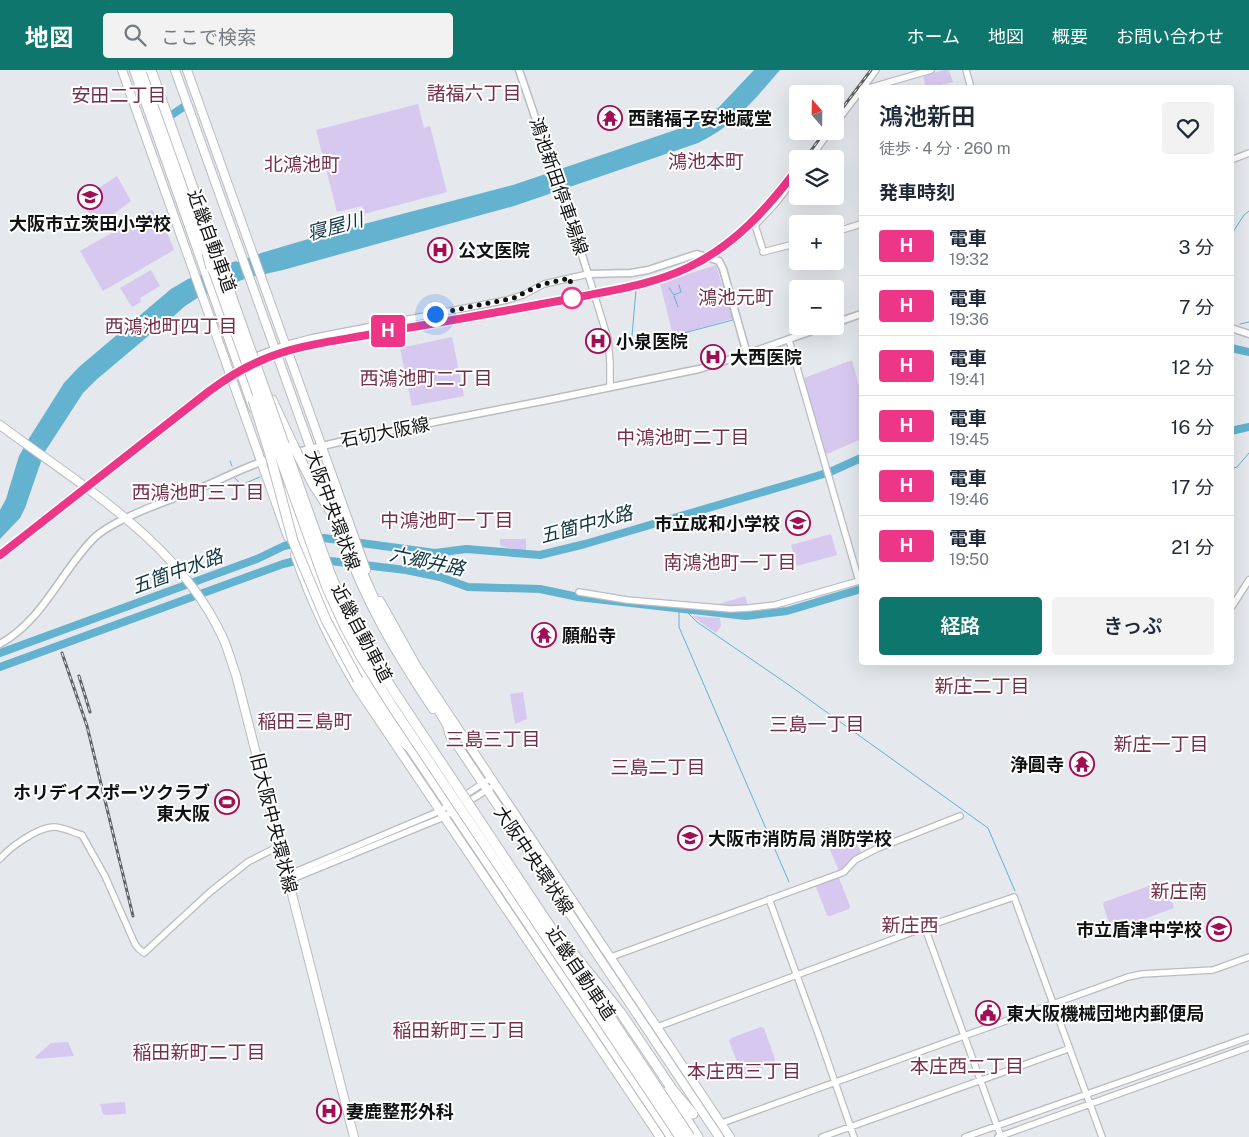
<!DOCTYPE html>
<html lang="ja">
<meta charset="utf-8">
<style>
body{margin:0;font-family:"Public Sans","Noto Sans JP",sans-serif;background:#f2f2f3;color:#1f2937;height:100vh;display:flex;flex-direction:column;font-size:19px;white-space:nowrap}
*{box-sizing:border-box;margin:0}
p{font-size:16px;color:#747a83}
.icon{flex:none;width:28px;height:28px;fill:none;stroke:currentColor;stroke-width:2;stroke-linecap:round;stroke-linejoin:round}
.map{position:relative;flex:1;overflow:hidden}
.panel{position:absolute;left:859px;top:15px;width:375px;height:580px;display:flex;flex-direction:column;background:#fff;border-radius:5px;box-shadow:0 5px 20px #0002}
.panel>*{flex:none}
.badge{padding:0 10px;border-radius:4px;font-size:18px;line-height:32px}
.needle{width:32px;rotate:340deg}
.buttons{position:absolute;left:789px;top:15px;display:grid;gap:10px}
.buttons a{display:grid;place-items:center;width:55px;height:55px;border-radius:5px;background:#fff;box-shadow:0 5px 20px #0002;font-size:25px}
.you{position:absolute;width:25px;height:25px;margin:-12px;border:4px solid #fff;border-radius:50%;background:#1a73e8;box-shadow:0 0 0 8px #1a73e833}
.map>.badge{position:absolute;translate:-50% -50%;box-shadow:0 0 0 2px #fff}
h2{padding:0 20px;font-size:19px;line-height:45px}
.round{display:grid;place-items:center;flex:none;width:52px;height:52px;border-radius:5px;background:#f2f2f3}
.summary{display:flex;align-items:center;justify-content:space-between;height:85px;padding:0 20px}
h1{font-size:24px;font-weight:600;line-height:38px}
.button{display:flex;gap:10px;margin-top:auto;padding:10px 20px}
.button a{flex:1;height:58px;border-radius:5px;background:#0f766e;color:#fff;font-size:20px;font-weight:600;line-height:58px;text-align:center}
.button a+a{background:#f2f2f3;color:#1f2937}
ul{padding:0;list-style:none}
li{display:flex;align-items:center;gap:15px;height:60px;padding:0 20px;border-top:1px solid #e0e1e3}
li div{flex:1}
li b{display:block;font-size:19px}
li em{font-style:normal}
li .badge{min-width:55px;font-weight:700;text-align:center}
header{display:flex;align-items:center;gap:30px;box-sizing:border-box;height:70px;padding:0 25px;background:#0f766e;color:#fff}
header strong{font-size:24px}
nav{display:flex;gap:28px;margin-inline-start:auto;font-size:18px}
.search{width:350px;height:45px;background:#f2f2f3;display:flex;align-items:center;gap:12px;box-sizing:border-box;padding:0 18px;border-radius:5px;color:#747a83;font-size:19px}
.map>svg:first-child{display:block}
</style>
<header>
<strong>地図</strong>
<div class="search"><svg class="icon" aria-label="search" viewBox="0 0 24 24"><circle cx="10" cy="10" r="6"/><path d="M15 15l6 6"/></svg>ここで検索</div>
<nav><a>ホーム</a><a>地図</a><a>概要</a><a>お問い合わせ</a></nav>
</header>
<div class="map">
<svg width="1249" height="1067" viewBox="0 0 1249 1067">
<rect width="100%" height="100%" fill="#e5e8ed"/>
<path fill="#d7c8f0" d="M944,0H949L953,12L933,17H926L923,6Z
M418,34L424,58L430,56L447,122L364,144L362,136L337,142L316,60Z
M117,106L131,131L107,149L91,145L83,135L85,127Z
M152,140C162,152 169,165 174,180L103,221L80,181Z
M716,195L732,249L673,266L660,213Z
M151,200L160,216L140,228L141,232L132,237L120,218Z
M452,267L464,326L412,336L400,278Z
M852,290L861,324V369L825,385L804,308Z
M831,464L837,485L797,496L791,475Z
M500,469H526V481L504,477L500,475Z
M745,526L748,536H720L719,534Z
M692,546L720,548L721,556L716,563Z
M523,622L527,649L515,654L510,624Z
M836,770L848,778L856,773L862,783L849,790L842,800L839,801L828,775Z
M837,806L839,808L850,836L849,839L830,846L827,845L816,817L818,814Z
M1163,811L1166,812L1174,838L1114,860L1111,858L1103,835L1104,832Z
M761,957L764,958L775,989L774,993L744,1004L741,1002L729,971L731,968Z
M68,972L74,986L37,989L35,987L51,973Z
M125,1032L126,1044L106,1045L103,1044L100,1034Z"/>
<path fill="#63b2cf" d="M754,0H780C755,29 733,57 698,73L514,136L283,200L247,208L199,227L185,236L166,253L161,261L158,260L153,262L96,310L83,323L44,383L25,438L20,448L0,469V440L6,429L19,386L28,370L64,313L79,297L171,219L188,209L201,205V203L236,191L237,192L261,183L322,165L513,115L693,54L719,37Z"/>
<g fill="none" stroke-linecap="round" stroke-linejoin="round">
<path stroke="#63b2cf" stroke-width="1" d="M1231,165L1244,145L1249,141
M669,218L674,225L681,222L679,215
M636,220L631,277L733,250L718,195
M674,226L678,237
M1240,254L1249,252
M230,391L232,396
M1231,399L1237,397L1249,383
M235,408L241,415L260,407
M679,540V557L789,812
M685,540L697,552L786,613L988,758L1015,821"/>
<path stroke="#63b2cf" stroke-width="8" d="M164,50L185,36
M1231,278L1249,282
M1231,361L1249,357
M322,490L406,500L440,507L468,517L540,519L578,527L746,546L787,541L861,519
M0,583L257,489L284,476L324,468L435,483L466,479L540,485L585,474L797,412L830,402L861,388
M0,597L283,494L303,489"/>
<defs>
<path id="tertiary" d="M966,0L971,18
M863,18L876,0
M869,18L931,0
M835,54L861,20
M809,89L830,61
M1231,90L1249,83
M835,162L861,154
M762,177L755,155L775,134L798,104
M763,182L798,173
M251,288L285,275L311,268L507,230L523,225L544,214L588,204L608,269L610,293V317
M579,522L627,530L731,539L749,538L775,535L859,511L789,270
M1231,538L1249,510
M462,727L491,708
M466,733L495,715
M0,789C10,777 38,757 54,757C63,757 74,763 82,765L105,806L135,874L139,879L144,883L210,822L248,792L279,776
M288,807H297L444,747L454,740
M288,807L295,802L440,741L452,733
M769,829L820,969L854,1067
M925,858L1001,1067
M611,887L839,804L844,802L855,790L876,779L960,746
M657,957L934,854L1014,827L1102,1067
M722,1053L1128,907L1142,904L1213,900L1249,887
M822,1067L1068,979
M965,1067L1249,967
M998,1067L1249,977"/>
<path id="secondary" d="M519,0L545,76L558,104L564,120L567,138L588,204L631,203L648,200L697,184L719,191L723,199L747,284
M835,253L861,244
M1231,258L1249,264
M293,383L373,364L553,329L699,299L747,284L826,256
M0,574C43,550 60,503 93,469C114,448 173,429 203,417C226,407 249,395 273,388"/>
<path id="primary" d="M122,0L288,467
M134,0L253,338
M175,0L333,441
M187,0L366,500
M0,355C81,416 177,470 222,566C228,578 231,592 236,605L354,1067
M283,421C296,455 306,489 320,523C335,559 355,593 376,628L671,1067
M342,466C365,532 395,582 433,639
M295,485C311,532 332,576 358,619L660,1067
M380,531L417,597L730,1067
M449,663L719,1067"/>
<path id="motorway" d="M142,0L209,188
M272,330L293,375
M344,462L380,542L400,579L441,644L447,654L451,667
M358,610L391,659L410,678
M565,873L621,943L672,1019L693,1044
M668,1021L698,1067"/>
</defs>
<use href="#tertiary" stroke="#b9bcc0" stroke-width="8"/>
<use href="#secondary" stroke="#b9bcc0" stroke-width="9"/>
<use href="#primary" stroke="#b9bcc0" stroke-width="10"/>
<use href="#motorway" stroke="#b9bcc0" stroke-width="11"/>
<use href="#tertiary" stroke="#fff" stroke-width="5.5"/>
<use href="#secondary" stroke="#fff" stroke-width="6"/>
<use href="#primary" stroke="#fff" stroke-width="8"/>
<use href="#motorway" stroke="#fff" stroke-width="9"/>
<defs>
<path id="rail" d="M835,48L871,0
M805,89L825,61
M0,482L206,320C237,297 263,285 300,275C390,258 480,244 569,226C613,217 661,212 700,188C742,164 769,132 798,94
M62,583L87,656L133,846
M79,606L90,642"/>
</defs>
<use href="#rail" stroke="#606265" stroke-width="3"/>
<use href="#rail" stroke="#fff" stroke-width="1" stroke-dasharray="4" stroke-linecap="butt"/>
<defs>
<path id="motorway-bridge" d="M151,0L330,503C348,549 372,588 399,629L690,1067
M207,183L211,198
M211,194L327,518L346,559L360,585L392,636L680,1067
M253,330L269,381L293,471L326,550L358,610
M293,375L313,414L344,462"/>
</defs>
<use href="#motorway-bridge" stroke="#b9bcc0" stroke-width="11" stroke-linecap="butt"/>
<use href="#motorway-bridge" stroke="#fff" stroke-width="9"/>
</g>
<g fill="none" stroke-linecap="round" stroke-linejoin="round">
<defs>
<path id="line" d="M0,485L208,322C224,310 241,299 260,291C295,275 335,271 373,264C440,252 507,241 574,228C612,220 651,215 687,198C734,176 767,139 798,98"/>
</defs>
<use href="#line" stroke="#fff" stroke-width="11"/>
<use href="#line" stroke="#ee3689" stroke-width="8"/>
<path stroke="#111213" stroke-width="5" stroke-dasharray="0 9" d="M435,244L514,228L540,215L570,208L572,228"/>
</g>
<defs>
<symbol id="temple-ring" viewBox="-11 -11 22 22"><circle r="9.5" fill="#fff" stroke="#a00e55" stroke-width="1.5"/><path d="M0-6L5-2H3V0L6.5 2.5H4V6H1.5V3h-3V6H-4V2.5H-6.5L-3 0V-2H-5Z" fill="#a00e55"/></symbol>
<symbol id="school-ring" viewBox="-11 -11 22 22"><circle r="9.5" fill="#fff" stroke="#a00e55" stroke-width="1.5"/><path d="M0-5L7-2L0 1L-7-2ZM-4 1L0 2.5L4 1V4Q0 6-4 4Z" fill="#a00e55"/></symbol>
<symbol id="hospital-ring" viewBox="-11 -11 22 22"><circle r="9.5" fill="#fff" stroke="#a00e55" stroke-width="1.5"/><path d="M-5-5h3v3.5h4V-5h3V5h-3V1.5h-4V5h-3Z" fill="#a00e55"/></symbol>
<symbol id="stadium-ring" viewBox="-11 -11 22 22"><circle r="9.5" fill="#fff" stroke="#a00e55" stroke-width="1.5"/><path d="M0-5a6.5 5 0 1 0 0 10a6.5 5 0 1 0 0-10ZM-3.5-1.8h7v3.6h-7Z" fill="#a00e55"/></symbol>
<symbol id="civic-ring" viewBox="-11 -11 22 22"><circle r="9.5" fill="#fff" stroke="#a00e55" stroke-width="1.5"/><path d="M-.6-6.5H3V-4.5H.6V-3L4-1V1h2V6H-6V1h2V-1L-.6-3ZM-1.2 2.5V6h2.4V2.5Z" fill="#a00e55"/></symbol>
</defs>
<g fill-rule="evenodd">
<use href="#temple-ring" x="596" y="34" width="28" height="28"/>
<use href="#school-ring" x="76" y="113" width="28" height="28"/>
<use href="#hospital-ring" x="426" y="166" width="28" height="28"/>
<use href="#hospital-ring" x="584" y="257" width="28" height="28"/>
<use href="#hospital-ring" x="699" y="273" width="28" height="28"/>
<use href="#school-ring" x="784" y="439" width="28" height="28"/>
<use href="#temple-ring" x="530" y="551" width="28" height="28"/>
<use href="#temple-ring" x="1068" y="680" width="28" height="28"/>
<use href="#stadium-ring" x="213" y="718" width="28" height="28"/>
<use href="#school-ring" x="676" y="754" width="28" height="28"/>
<use href="#school-ring" x="1205" y="845" width="28" height="28"/>
<use href="#civic-ring" x="974" y="929" width="28" height="28"/>
<use href="#hospital-ring" x="315" y="1027" width="28" height="28"/>
</g>
<circle fill="#fff" stroke="#ee3689" stroke-width="2.5" cx="572" cy="228" r="10"/>
<g text-anchor="middle" dominant-baseline="central" stroke-width="4" stroke-linejoin="round" paint-order="stroke">
<g font-size="18" font-weight="bold" fill="#111213" stroke="#fff" text-anchor="start">
<text x="628" y="48">西諸福子安地蔵堂</text>
<text x="90" y="153" text-anchor="middle">大阪市立茨田小学校</text>
<text x="458" y="180">公文医院</text>
<text x="616" y="271">小泉医院</text>
<text x="730" y="287">大西医院</text>
<text x="780" y="453" text-anchor="end">市立成和小学校</text>
<text x="562" y="565">願船寺</text>
<text x="1064" y="694" text-anchor="end">浄圓寺</text>
<text x="210" y="722" text-anchor="end">ホリデイスポーツクラブ<tspan x="210" dy="21">東大阪</tspan></text>
<text x="708" y="768">大阪市消防局 消防学校</text>
<text x="1202" y="859" text-anchor="end">市立盾津中学校</text>
<text x="1006" y="943">東大阪機械団地内郵便局</text>
<text x="346" y="1041">妻鹿整形外科</text>
</g>
<g font-size="18" fill="#111213" stroke="#fff">
<text transform="translate(559 116) rotate(71)">鴻池新田停車場線</text>
<text transform="translate(212 171) rotate(70)">近畿自動車道</text>
<text transform="translate(385 362) rotate(-11)">石切大阪線</text>
<text transform="translate(333 440) rotate(70)">大阪中央環状線</text>
<text transform="translate(362 563) rotate(62)">近畿自動車道</text>
<text transform="translate(274 753) rotate(76)">旧大阪中央環状線</text>
<text transform="translate(534 790) rotate(56)">大阪中央環状線</text>
<text transform="translate(581 903) rotate(56)">近畿自動車道</text>
</g>
<g font-size="19" fill="#753049" stroke="#fff">
<text x="474" y="23">諸福六丁目</text>
<text x="119" y="25">安田二丁目</text>
<text x="706" y="91">鴻池本町</text>
<text x="302" y="94">北鴻池町</text>
<text x="736" y="227">鴻池元町</text>
<text x="171" y="256">西鴻池町四丁目</text>
<text x="426" y="308">西鴻池町二丁目</text>
<text x="683" y="367">中鴻池町二丁目</text>
<text x="198" y="422">西鴻池町三丁目</text>
<text x="447" y="450">中鴻池町一丁目</text>
<text x="730" y="492">南鴻池町一丁目</text>
<text x="982" y="616">新庄二丁目</text>
<text x="305" y="651">稲田三島町</text>
<text x="817" y="654">三島一丁目</text>
<text x="493" y="669">三島三丁目</text>
<text x="1161" y="674">新庄一丁目</text>
<text x="658" y="697">三島二丁目</text>
<text x="1179" y="821">新庄南</text>
<text x="910" y="855">新庄西</text>
<text x="459" y="960">稲田新町三丁目</text>
<text x="199" y="982">稲田新町二丁目</text>
<text x="967" y="996">本庄西二丁目</text>
<text x="744" y="1001">本庄西三丁目</text>
</g>
<g font-size="19" font-style="italic" fill="#113643" stroke="#fff">
<text transform="translate(335 156) rotate(-15)">寝屋川</text>
<text transform="translate(586 454) rotate(-15)">五箇中水路</text>
<text transform="translate(427 491) rotate(12)">六郷井路</text>
<text transform="translate(177 501) rotate(-20)">五箇中水路</text>
</g>
</g>
</svg>
<div class="buttons">
<a><svg class="needle" viewBox="-14 -14 28 28"><path d="M0-13l5 13h-10z" fill="#e53935"/><path d="M0 13l5-13h-10z" fill="#747a83"/></svg></a>
<a><svg class="icon" aria-label="layers" viewBox="0 0 24 24"><path d="M12 4l9 5-9 5-9-5zM3 14l9 5 9-5"/></svg></a>
<a>+</a>
<a>−</a>
</div>
<div class="you" style="left:435px;top:244px"></div>
<b class="badge" style="left:388px;top:261px;background:#ee3689;color:#fff">H</b>
<section class="panel">
<div class="summary"><div><h1>鴻池新田</h1><p>徒歩 · 4 分 · 260 m</p></div><a class="round"><svg class="icon" aria-label="heart" viewBox="0 0 24 24"><path d="M12 20l-8-8c-3-5 5-10 8-4 3-6 11-1 8 4z"/></svg></a></div>
<h2>発車時刻</h2>
<ul>
<li><span class="badge" style="background:#ee3689;color:#fff">H</span><div><b>電車</b><p>19:32</p></div><em>3 分</em></li>
<li><span class="badge" style="background:#ee3689;color:#fff">H</span><div><b>電車</b><p>19:36</p></div><em>7 分</em></li>
<li><span class="badge" style="background:#ee3689;color:#fff">H</span><div><b>電車</b><p>19:41</p></div><em>12 分</em></li>
<li><span class="badge" style="background:#ee3689;color:#fff">H</span><div><b>電車</b><p>19:45</p></div><em>16 分</em></li>
<li><span class="badge" style="background:#ee3689;color:#fff">H</span><div><b>電車</b><p>19:46</p></div><em>17 分</em></li>
<li><span class="badge" style="background:#ee3689;color:#fff">H</span><div><b>電車</b><p>19:50</p></div><em>21 分</em></li>
</ul>
<div class="button"><a>経路</a><a>きっぷ</a></div>
</section>
</div>
